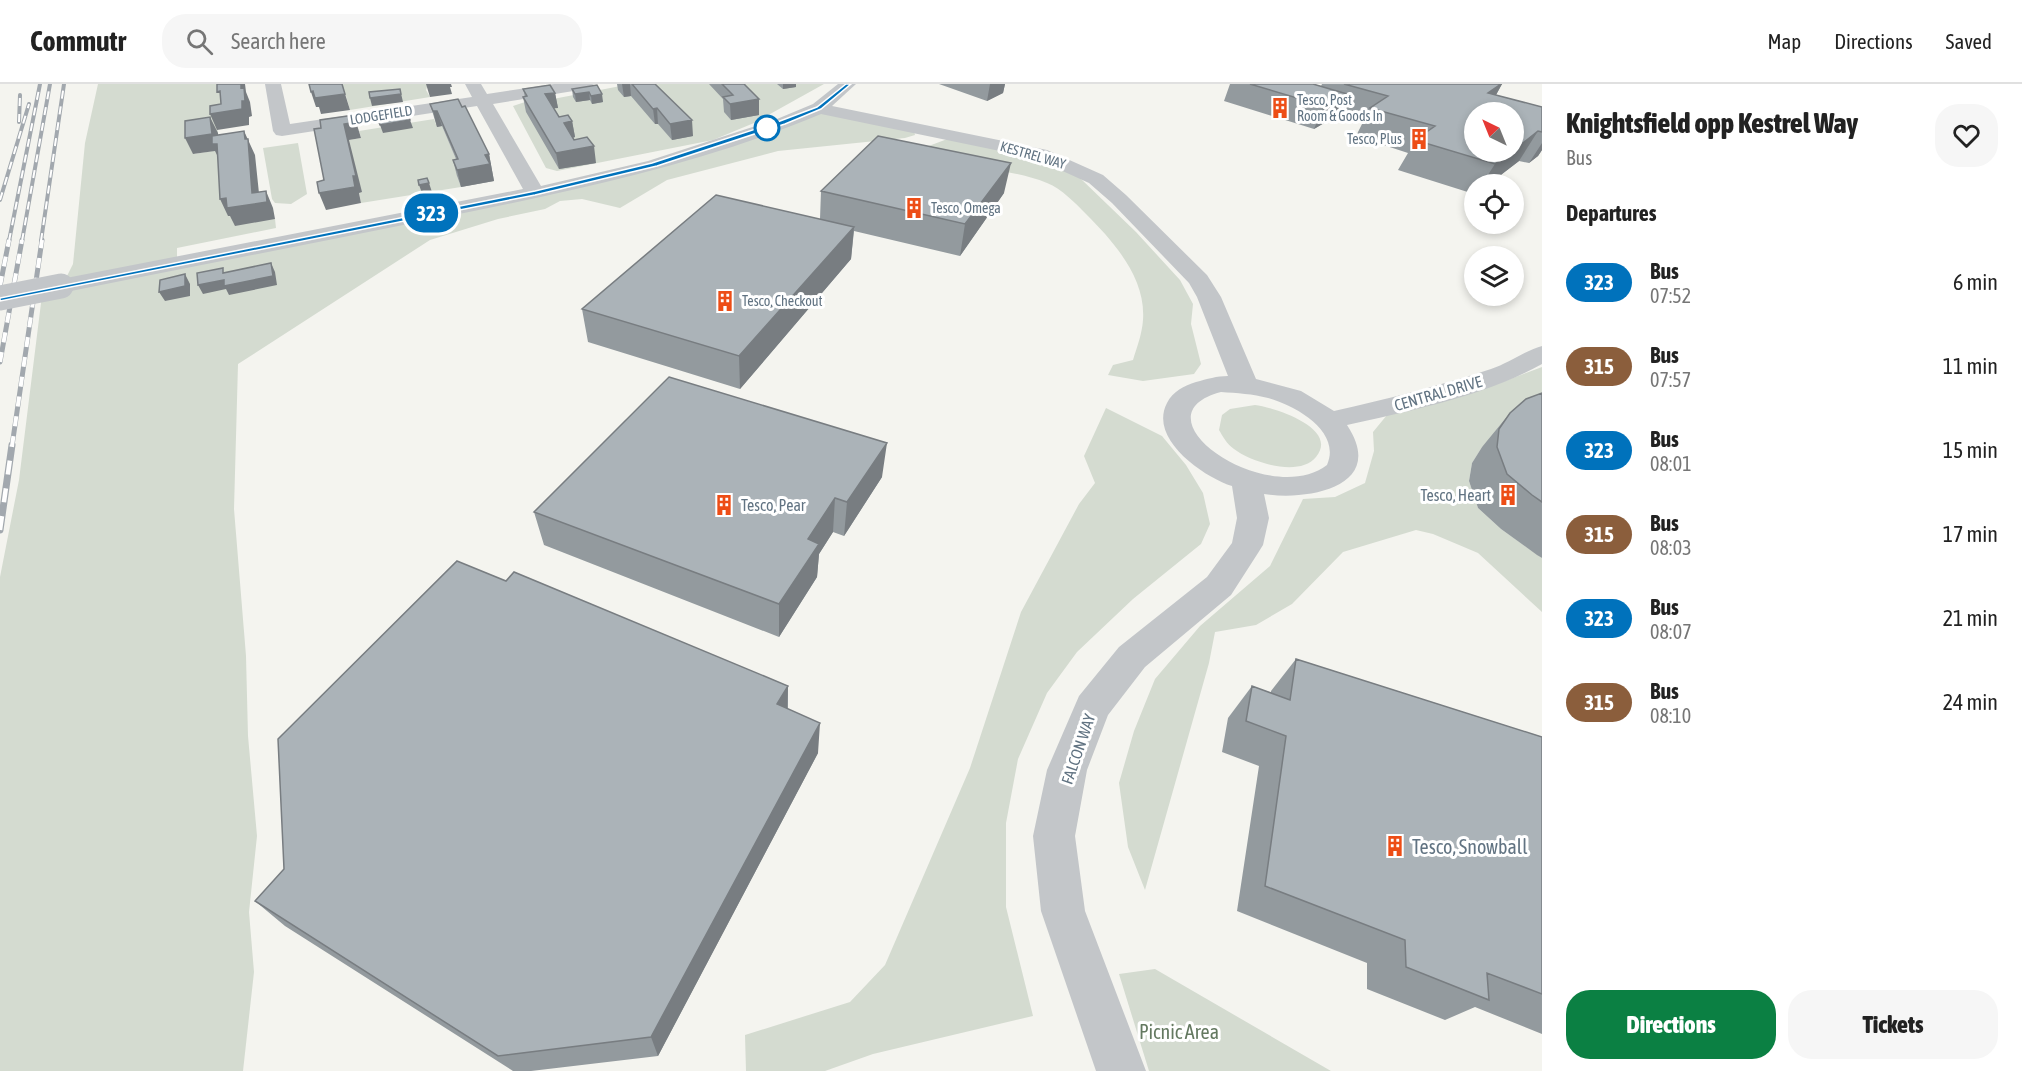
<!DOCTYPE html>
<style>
body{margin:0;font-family:"Asap Condensed",sans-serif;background:#f6f6f6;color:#222;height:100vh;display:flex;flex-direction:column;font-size:22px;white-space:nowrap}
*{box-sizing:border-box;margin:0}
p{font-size:20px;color:#767676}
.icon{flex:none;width:33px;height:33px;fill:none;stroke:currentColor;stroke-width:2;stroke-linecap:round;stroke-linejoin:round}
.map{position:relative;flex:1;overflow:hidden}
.sheet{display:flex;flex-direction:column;background:#fff;width:480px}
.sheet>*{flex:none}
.badge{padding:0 12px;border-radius:20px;font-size:21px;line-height:39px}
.needle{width:39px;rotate:317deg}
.tools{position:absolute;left:1464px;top:18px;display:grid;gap:12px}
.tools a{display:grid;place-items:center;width:60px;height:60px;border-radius:50%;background:#fff;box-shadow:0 3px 9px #0003;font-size:30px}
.map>.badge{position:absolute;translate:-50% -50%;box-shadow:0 0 0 3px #fff}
h2{padding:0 24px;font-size:22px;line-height:54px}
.round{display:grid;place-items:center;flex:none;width:63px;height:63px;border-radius:24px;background:#f6f6f6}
.head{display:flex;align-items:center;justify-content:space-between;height:102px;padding:0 24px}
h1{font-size:28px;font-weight:800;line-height:45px}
.cta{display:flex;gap:12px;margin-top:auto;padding:12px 24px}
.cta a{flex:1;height:69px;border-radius:24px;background:#0b8043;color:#fff;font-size:24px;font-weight:800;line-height:69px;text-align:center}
.cta a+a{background:#f6f6f6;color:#222}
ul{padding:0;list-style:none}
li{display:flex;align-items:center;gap:18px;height:84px;padding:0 24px}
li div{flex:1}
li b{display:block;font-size:22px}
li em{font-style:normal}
li .badge{min-width:66px;font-weight:700;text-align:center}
header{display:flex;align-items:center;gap:36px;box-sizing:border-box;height:84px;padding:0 30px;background:#fff;border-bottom:2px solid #e0e0e0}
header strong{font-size:28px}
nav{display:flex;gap:33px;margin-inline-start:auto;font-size:21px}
.search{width:420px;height:54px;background:#f6f6f6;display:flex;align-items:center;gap:15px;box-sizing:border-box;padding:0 21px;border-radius:24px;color:#767676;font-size:22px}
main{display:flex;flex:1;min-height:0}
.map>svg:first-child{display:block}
</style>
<header>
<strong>Commutr</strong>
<div class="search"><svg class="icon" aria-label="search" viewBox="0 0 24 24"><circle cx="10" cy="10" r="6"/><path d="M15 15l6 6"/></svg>Search here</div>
<nav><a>Map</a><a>Directions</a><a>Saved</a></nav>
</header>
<main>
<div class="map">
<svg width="1542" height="987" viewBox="0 0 1542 987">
<rect width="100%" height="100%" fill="#f4f4ef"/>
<path fill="#d4dbd0" d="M98,0H223L224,22L217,38L218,49L194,70L219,66L228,132L275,135L276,144L177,164V174L64,198L73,180L85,59Z
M335,0H428L426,6L430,13L350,26L346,12Z
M631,0H824L754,39L713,56L557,87L546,84L513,22L531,16L553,15Z
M825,27L914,47L915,51L905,54L778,67L667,96L620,124L582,115L560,117L545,125L498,135L430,156L238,280L234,425L246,572L248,652L257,752L249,828L254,888L243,987H0V493L19,396L42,211L689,74Z
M434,35L437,43L442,42L463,91L457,92L461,103L361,119L349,56L361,54L359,47Z
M950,54L1035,73L1080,94L1136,148L1180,196L1193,220L1191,240L1201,280L1194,290L1143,297L1108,291L1113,281L1133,276C1137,263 1142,250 1143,236C1146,194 1114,158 1086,130C1075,119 1062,105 1047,99C1020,88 990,86 962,80C947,76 933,70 918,66Z
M298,59L307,110L291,120L275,119L272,115L263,64Z
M1542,283V333L1498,349L1482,363L1472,379L1469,397L1478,424L1501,445L1542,474V528L1478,469L1433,450L1416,446L1343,468L1292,520L1256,541L1215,548L1209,579L1145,806L1128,763L1119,699L1134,647L1155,595L1200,542L1270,482L1303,415L1335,413L1365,399L1374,367L1373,348L1387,331L1497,300Z
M1255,321C1273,323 1340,344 1316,373C1299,394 1251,378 1234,365C1227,360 1223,353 1219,346L1222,331L1230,325Z
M1106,324L1162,352L1186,381L1203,409L1210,440L1201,460L1133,515L1077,568L1047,609L1018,675L1006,739V823L1033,932L873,970L825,987H746L745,951L850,918L885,881L970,684L1021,528L1079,420L1095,399L1084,372Z
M1155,885L1331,987H1149L1119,890Z"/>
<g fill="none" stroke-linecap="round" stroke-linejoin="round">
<path fill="#c3c6c9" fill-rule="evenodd" d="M265,0H281L290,40L472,13L465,0H481L487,10L554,0H594L586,5L493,20L541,102L648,77L777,35L813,20L838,0H856L832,22L1047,66L1103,91L1126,111L1207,191L1221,213L1256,295L1301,307L1334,327C1387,315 1439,302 1491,285C1509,279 1524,267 1542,262V280C1482,313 1413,326 1347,341C1388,403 1308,417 1264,410L1269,434L1263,461L1258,469L1231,511L1145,583L1108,631L1087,686L1075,752L1085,827L1146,987H1096L1041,827L1033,752L1047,686L1079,612L1119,563L1207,493L1232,459L1237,434L1232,402C1204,393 1148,355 1167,319C1173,307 1184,302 1196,298C1207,295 1217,292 1228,292L1197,213L1189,199L1112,119L1089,99L1034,74L821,30C692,84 554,111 418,138C299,162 180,185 61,209L53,207L49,202L53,197L61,195L523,105L477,22L282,52L276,51L273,47ZM1221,308C1237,309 1253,310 1268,314C1294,321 1342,347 1327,381C1268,426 1130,332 1221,308Z"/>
<defs>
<path id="rail-far2" d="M19,38L20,11
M0,116L29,20
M9,157L40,0
M22,157L50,0
M41,157L64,0"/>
<path id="rail-far1" d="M0,202L9,156
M0,278L22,156
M12,362L42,156"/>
<path id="rail" d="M0,446L12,361"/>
</defs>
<use href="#rail-far2" stroke="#a2a8ae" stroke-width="4"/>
<use href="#rail-far1" stroke="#a2a8ae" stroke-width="5"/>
<use href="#rail" stroke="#a2a8ae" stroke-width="7"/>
<use href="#rail-far2" stroke="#fff" stroke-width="2" stroke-dasharray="8" stroke-linecap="butt"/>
<use href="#rail-far1" stroke="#fff" stroke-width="4" stroke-dasharray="10" stroke-linecap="butt"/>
<use href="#rail" stroke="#fff" stroke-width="4.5" stroke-dasharray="14" stroke-linecap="butt"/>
<path stroke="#c3c6c9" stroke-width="25" d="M0,214L61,202"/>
</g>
<path fill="#939a9e" d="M617,0H655L693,52L672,56L658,40H655L631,12L624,13L618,6Z
M709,0H745L759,31L731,36L724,28L723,15Z
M777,0H796V3L783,5Z
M939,0H1005L1003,9L987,17Z
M1230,0H1313L1321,2L1322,0H1502L1496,11L1542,23V66L1538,72L1529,79L1519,77L1489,100H1474V110L1398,86L1408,69L1356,52L1363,38L1337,30L1336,32L1314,45L1224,17Z
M597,1L603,18L592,20L590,16L576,18L573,13L572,5Z
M523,5L555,9L558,24H554L559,33L572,37L575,53L573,54L596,79L559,85L526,28L523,13H525Z
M430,20L489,70L494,97L461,103L457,92L453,76L456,75L442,42L437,43Z
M821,107L1004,109L960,172L854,147L851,175L740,305L588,258L582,225L820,135Z
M1542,309V474L1537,471L1501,445L1478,424L1469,397L1472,379L1482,363L1510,329Z
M882,393L844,452L833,448L819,470L817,493L779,553L544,461L534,428Z
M506,497L788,602V625L818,669L658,972L531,987H513L285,842L255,817L284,785Z
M1296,575L1542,653V950L1475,923L1445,936L1367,905V879L1237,827L1259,682L1222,668L1228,634L1252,602L1271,609V607Z"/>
<path fill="#787d81" d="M241,0H245L246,8L250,18L252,32L249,33V41L217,46L210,30L241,4Z
M342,0L350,26L321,30L319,23H316L311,8Z
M426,0H451L452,3H450L452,10L430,13Z
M622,0H630L631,12L624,13Z
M783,0H796V3L783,5Z
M990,0H1005L1003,9L987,17Z
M1501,0H1502L1487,27L1488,9Z
M400,5L403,18L372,22L370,14Z
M589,8L590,16L576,18L575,10Z
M555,9L558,24L548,25L545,10Z
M602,10L603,18L592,20L591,12Z
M1347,10L1336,32L1314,45L1324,22Z
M759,15V31L731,36L730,20Z
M657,24L658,40H655L653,25Z
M433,27H437L442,42L437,43Z
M354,31L361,54L349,56L362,108L359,109L361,119L326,126L319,109L353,92L344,40Z
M210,33L218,49L220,77L215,67L193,70L185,54Z
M410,36L413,44L383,49L380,41Z
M692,36L693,52L672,56L670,40Z
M572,37L575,53L567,55L564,39Z
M244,47L255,71L260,119L266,107L273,124L275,135L235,142L230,132H228L220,115L252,109Z
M1538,47L1519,77L1489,100H1482L1495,80L1511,68H1514V66Z
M1542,59V66L1538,72L1529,79Z
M594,62L596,79L559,85L556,69Z
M489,70L494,97L461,103L457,86L485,71Z
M1011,79L1004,109L960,172L965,140Z
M429,99L432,108L422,109L419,101Z
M854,143L851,175L740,305L739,272Z
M271,179L275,188L277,201L229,211L226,205L203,210L198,201L224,196Z
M185,190L190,200V212L165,217L159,208Z
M887,359L882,393L844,452L847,418Z
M835,414L833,448L819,470L817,493L779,553V520L808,455Z
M788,602L787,633L777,620Z
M820,639L818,669L658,972L651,953Z"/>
<path fill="#abb3b8" stroke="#787d81" stroke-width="1.5" d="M217,0H241V4L244,3L245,17H242V25L210,30V22L221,20L220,7L217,8Z
M309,0H342L345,10L315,14L313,7L311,8Z
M632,0H655L692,36L670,40L657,24L653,25Z
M722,0H744L759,15L730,20L723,13L733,11Z
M1250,0H1313L1347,10L1324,22Z
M1344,0H1501L1488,9L1542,23V48L1538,47L1514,66V28H1474V68H1511L1495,80L1415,56L1435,42L1370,24L1388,12Z
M550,1L555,9L545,10L559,33L568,31L572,37L564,39L574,56L587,53L594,62L556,69L523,13L527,12L523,5Z
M597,1L602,10L591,12L589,8L575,10L572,5Z
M400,5L401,10L370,14L369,8Z
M458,15L462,23L465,22L489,70L485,71L490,80L457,86L453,76L458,75L437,27H433L430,20Z
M354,31L356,38L344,40L356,92H353L355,103L319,109L317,98L324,96L314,45L321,44L320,36Z
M408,31L410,36L380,41L378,35Z
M210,33L212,50L185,54V37Z
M244,47L245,55H248L252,109L266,107L267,118L227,124L226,114L220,115L217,60H212V52Z
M878,52L1011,79L965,140L821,107Z
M427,94L429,99L419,101L418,96Z
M716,111L854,143L739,272L582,225Z
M271,179L273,192L224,202V196L198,201L197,189L223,184V189Z
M185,190V202L159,208L160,196Z
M669,293L887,359L847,418L835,414L808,455L819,460L779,520L534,428Z
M1542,309V418L1532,411L1507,390L1497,363L1499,345L1510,329L1526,315Z
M457,477L506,497L514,488L788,602L777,620L820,639L651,953L498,972L255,817L284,785L278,655Z
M1296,575L1542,653V910L1487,889L1489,916L1406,883L1405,856L1265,802L1286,652L1246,637L1252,602L1290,616Z"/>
<path fill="#0072bc" stroke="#fff" stroke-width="1.5" d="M846,0H851L821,25L785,40L657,82L535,111L0,217V214L535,107L652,79L780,37L817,23Z"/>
<defs>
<symbol id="building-bare" viewBox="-9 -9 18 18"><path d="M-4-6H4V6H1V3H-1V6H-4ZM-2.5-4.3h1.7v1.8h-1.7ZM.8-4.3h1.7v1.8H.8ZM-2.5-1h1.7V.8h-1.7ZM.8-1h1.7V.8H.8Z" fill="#ed4d16" stroke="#fff" stroke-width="2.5" paint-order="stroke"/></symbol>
</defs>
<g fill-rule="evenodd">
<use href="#building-bare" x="1265" y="9" width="30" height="30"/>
<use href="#building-bare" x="1404" y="40" width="30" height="30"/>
<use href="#building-bare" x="899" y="109" width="30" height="30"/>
<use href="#building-bare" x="710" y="202" width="30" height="30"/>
<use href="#building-bare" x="1493" y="396" width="30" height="30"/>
<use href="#building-bare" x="709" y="406" width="30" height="30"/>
<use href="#building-bare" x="1380" y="747" width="30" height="30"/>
</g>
<circle fill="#fff" stroke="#0072bc" stroke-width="3" cx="767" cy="44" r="12"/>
<g text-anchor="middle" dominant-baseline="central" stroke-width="6" stroke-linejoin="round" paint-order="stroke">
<g font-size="14" fill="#617382" stroke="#fff" text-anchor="start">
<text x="1297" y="16">Tesco, Post<tspan x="1297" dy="16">Room &amp; Goods In</tspan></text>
<text x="1402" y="55" text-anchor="end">Tesco, Plus</text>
<text x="931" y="124">Tesco, Omega</text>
<text x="742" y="217">Tesco, Checkout</text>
</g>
<g font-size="14" fill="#617382" stroke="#fff">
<text transform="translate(381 31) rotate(-9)">LODGEFIELD</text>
<text transform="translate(1033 71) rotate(16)">KESTREL WAY</text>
</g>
<g font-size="16" fill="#617382" stroke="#fff">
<text transform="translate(1438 309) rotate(-16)">CENTRAL DRIVE</text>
<text transform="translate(1078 665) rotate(-71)">FALCON WAY</text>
</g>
<g font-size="16" fill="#617382" stroke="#fff" text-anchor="end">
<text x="1491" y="411">Tesco, Heart</text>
<text x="741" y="421" text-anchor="start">Tesco, Pear</text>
</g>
<g font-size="20" fill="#617382" stroke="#fff" text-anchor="start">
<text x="1412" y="762">Tesco, Snowball</text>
</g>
<g font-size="20" fill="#647960" stroke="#fff">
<text x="1179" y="947">Picnic Area</text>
</g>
</g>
</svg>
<div class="tools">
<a><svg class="needle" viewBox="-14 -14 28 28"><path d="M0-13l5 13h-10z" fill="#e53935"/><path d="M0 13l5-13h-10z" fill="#767676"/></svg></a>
<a><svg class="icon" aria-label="locate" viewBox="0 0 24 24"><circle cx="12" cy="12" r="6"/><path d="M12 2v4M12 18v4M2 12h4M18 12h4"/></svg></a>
<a><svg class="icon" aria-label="layers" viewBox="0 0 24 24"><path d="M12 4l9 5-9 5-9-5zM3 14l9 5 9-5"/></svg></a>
</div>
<b class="badge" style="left:431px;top:129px;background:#0072bc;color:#fff">323</b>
</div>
<section class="sheet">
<div class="head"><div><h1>Knightsfield opp Kestrel Way</h1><p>Bus</p></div><a class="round"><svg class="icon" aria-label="heart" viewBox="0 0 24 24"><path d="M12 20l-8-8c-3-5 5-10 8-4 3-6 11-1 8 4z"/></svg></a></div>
<h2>Departures</h2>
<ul>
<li><span class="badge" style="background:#0072bc;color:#fff">323</span><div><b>Bus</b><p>07:52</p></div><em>6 min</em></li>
<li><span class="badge" style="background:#8b5e3c;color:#fff">315</span><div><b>Bus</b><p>07:57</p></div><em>11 min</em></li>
<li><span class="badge" style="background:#0072bc;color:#fff">323</span><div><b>Bus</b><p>08:01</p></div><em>15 min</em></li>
<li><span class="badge" style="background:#8b5e3c;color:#fff">315</span><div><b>Bus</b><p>08:03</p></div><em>17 min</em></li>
<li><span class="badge" style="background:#0072bc;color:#fff">323</span><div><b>Bus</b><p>08:07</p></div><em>21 min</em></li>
<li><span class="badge" style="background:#8b5e3c;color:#fff">315</span><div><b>Bus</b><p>08:10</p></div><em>24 min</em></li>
</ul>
<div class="cta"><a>Directions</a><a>Tickets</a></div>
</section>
</main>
